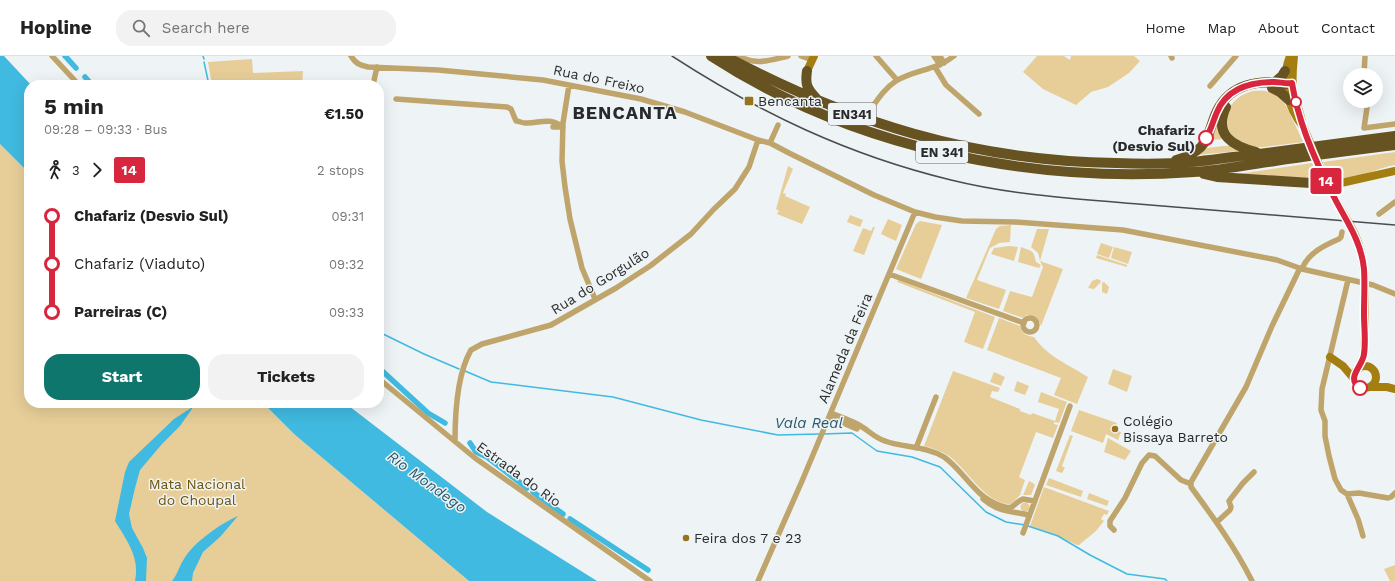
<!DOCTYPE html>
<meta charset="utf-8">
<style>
body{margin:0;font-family:"Work Sans",sans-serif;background:#f2f2f2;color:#222;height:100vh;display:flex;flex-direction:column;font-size:15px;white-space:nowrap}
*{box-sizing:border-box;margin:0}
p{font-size:13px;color:#767676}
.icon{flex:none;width:22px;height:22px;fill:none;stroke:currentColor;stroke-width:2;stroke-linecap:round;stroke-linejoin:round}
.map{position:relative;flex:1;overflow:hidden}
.side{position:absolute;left:24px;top:24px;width:360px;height:328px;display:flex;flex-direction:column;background:#fff;border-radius:16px;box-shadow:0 4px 16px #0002}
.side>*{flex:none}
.badge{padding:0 8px;border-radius:3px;font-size:14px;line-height:26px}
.controls{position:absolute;left:1343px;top:12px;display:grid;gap:8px}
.controls a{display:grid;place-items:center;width:40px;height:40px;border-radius:50%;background:#fff;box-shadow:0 4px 16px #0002;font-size:20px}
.map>.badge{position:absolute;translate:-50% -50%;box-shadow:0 0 0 2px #fff}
.legs{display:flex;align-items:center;gap:6px;height:44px;padding:0 20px;font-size:13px}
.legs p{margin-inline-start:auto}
.head{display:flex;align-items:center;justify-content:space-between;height:68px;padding:0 20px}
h1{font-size:22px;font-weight:700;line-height:30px}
.primary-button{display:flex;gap:8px;margin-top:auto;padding:8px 20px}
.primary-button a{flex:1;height:46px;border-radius:16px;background:#0f766e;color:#fff;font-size:16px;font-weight:700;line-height:46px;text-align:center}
.primary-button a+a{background:#f2f2f2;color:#222}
ul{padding:0 20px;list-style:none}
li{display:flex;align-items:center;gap:14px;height:48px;font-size:15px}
li i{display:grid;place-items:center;width:6px;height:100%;margin:0 5px;background:currentColor}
li i::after{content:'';width:10px;height:10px;margin:-5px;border:3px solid;border-radius:50%;background:#fff}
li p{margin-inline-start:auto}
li:first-child i{background:linear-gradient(#0000 50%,currentColor 0)}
li:last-child i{background:linear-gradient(currentColor 50%,#0000 0)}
header{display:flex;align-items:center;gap:24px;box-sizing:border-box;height:56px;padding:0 20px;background:#fff;border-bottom:1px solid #e0e0e0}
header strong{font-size:19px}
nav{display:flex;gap:22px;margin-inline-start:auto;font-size:14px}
.search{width:280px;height:36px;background:#f2f2f2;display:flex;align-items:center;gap:10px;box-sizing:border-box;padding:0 14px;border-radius:16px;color:#767676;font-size:15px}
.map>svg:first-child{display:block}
</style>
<header>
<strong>Hopline</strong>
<div class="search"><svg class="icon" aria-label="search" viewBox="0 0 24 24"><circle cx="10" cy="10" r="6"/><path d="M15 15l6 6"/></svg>Search here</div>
<nav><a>Home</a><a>Map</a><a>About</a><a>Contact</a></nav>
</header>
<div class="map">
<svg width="1395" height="525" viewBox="0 0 1395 525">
<rect width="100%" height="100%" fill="#eef3f5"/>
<path fill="#e7ce98" d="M1037,0H1064L1070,4L1071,0H1134L1140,5L1129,17L1108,31L1091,36L1076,49L1043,33L1023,16Z
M252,3L253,17L303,15L302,29H212L208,6Z
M1253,35C1275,33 1283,40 1291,60C1295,68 1299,77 1303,86L1264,91H1246L1230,80L1224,63C1230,48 1237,39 1253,35Z
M1217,68L1223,83L1210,84Z
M0,88L29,117V347H263L294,378L469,525H0Z
M1223,90H1231L1238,95L1198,99L1207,92Z
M1395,96V109C1374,112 1351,129 1329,119L1323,106Z
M1312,107L1317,120L1310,124L1231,119Z
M788,110L793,113L783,137L786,138L785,140L810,151L802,168L777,158L779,155L776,153Z
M850,159L863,164L860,171L847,166Z
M888,163L902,169L896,185L881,178Z
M920,165L942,169L921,223L896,213L916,168Z
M1011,169L1010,186L999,187L990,192L977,224L1006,234L999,253L966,242L996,173L1000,170Z
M873,171H875L864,199L853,195L863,172L871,175Z
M1037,173H1049L1040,205L1038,197L1031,191Z
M1101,187L1113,191L1109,202L1097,198Z
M1009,190L1018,191L1014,205L991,198L994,192Z
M1021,191C1033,196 1033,193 1036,206L1041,209L1039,212L1018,206Z
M1114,191L1132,196L1128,208L1111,202Z
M1097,199L1127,209V211L1096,202Z
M1040,205L1063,213L1041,270C1039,263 1034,260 1027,259L1023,262L1003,255L1010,235L1032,241L1043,211Z
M1097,223L1100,224L1101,226L1094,233L1088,232L1092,225Z
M898,224L995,261L983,293L964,286L975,256L897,226Z
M1104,226L1109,231L1107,238L1102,236V227Z
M999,262L1020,270C1021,278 1028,280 1034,281C1049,302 1068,308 1088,321L1077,348L1054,339L1061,322L987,294Z
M1113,313L1132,320L1127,336L1108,328Z
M953,315L1000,332L998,336L992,335L990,341L1020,353V355L1031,359L1032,357L1055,365L1059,353L1038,346L1041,336L1067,346L1059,367L1054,366V368L1058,369L1053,382L1036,376L1019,421L1025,424L1020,439L1011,448C986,449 968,414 949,400C941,395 932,392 924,390Z
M994,316L1005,321L1001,330L990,326Z
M1017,325L1029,330L1025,339L1014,335Z
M1079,354L1117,367L1115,374L1121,376L1118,384L1106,378L1103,387L1071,375Z
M1070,379L1073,380L1062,410L1065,412L1062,417L1056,415Z
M1108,382L1131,395L1125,404L1104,396Z
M1049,422L1083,435L1081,441L1046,429Z
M1029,425L1033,427L1035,429L1031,439H1023Z
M1044,431L1109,455L1107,459L1104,458L1101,463L1104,465L1096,475L1079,489H1077L1058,480L1030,470Z
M1089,437L1109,445L1107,450L1087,443Z
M1020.5 451a4.5 4.5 0 1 1 9 0a4.5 4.5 0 1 1-9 0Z
M1395,509V525H1390L1384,513Z"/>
<path fill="#40bae0" d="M0,0H4L31,29H29V117L0,88Z
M263,347H345L487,456L597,525H469L294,378Z
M194,350L180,370L162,388L140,414L135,432L129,458L132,472L143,492L147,502L146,525H135C140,501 127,485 115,465L125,416L129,406L174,363Z
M238,460L220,481L203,496L193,517L192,525H172C178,518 179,510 184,503C193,487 221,467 238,460Z"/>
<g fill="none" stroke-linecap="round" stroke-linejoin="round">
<path stroke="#40bae0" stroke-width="1.5" d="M203,0L204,3
M204,6L209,29
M379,276L424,298L459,313
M465,315L491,326L613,341L701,364L778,379L819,378
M823,378L852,377L877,395L912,401L940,411L986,456L1006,466L1025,469
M1028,470L1058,480L1090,499L1127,518L1165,523L1167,525"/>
<path stroke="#40bae0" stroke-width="5.5" d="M65,0L76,12
M85,21L92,29
M379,312L428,357L445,367
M470,387L476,396L487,401L527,432
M533,436L563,458
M570,463L648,514"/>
<path stroke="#bfa56c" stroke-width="5.5" d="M52,0L79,29
M351,0C356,8 360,9 368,11L438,14L543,24L641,43L685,56L758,84L770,87L789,97L874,139L915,156L935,161L962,165L1015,166L1123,174L1277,204L1302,213L1373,229L1395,238
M739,0C755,10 771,4 788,0
M801,0L812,4
M876,0L897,24
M934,0L940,9
M940,0L944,7
M1171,0L1172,2
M935,11L946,29L979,58
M1364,19L1365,0
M373,29L377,11
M569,29L563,67L562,105L565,131L570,163L582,212L595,243
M1210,30L1236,0
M396,43L507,51L511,53L516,65C519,65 522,67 525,67C539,68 548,60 563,71H553
M1368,45L1364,72L1395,68
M871,53C878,43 885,32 896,25C914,14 937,14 954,0
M770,87L778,69
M1379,158L1395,146
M1302,213C1308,197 1325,189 1339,183L1341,181L1342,176
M889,218L1024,267
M1348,224L1322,333L1321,354L1325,365V380L1329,400L1335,423L1341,434L1347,438L1358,463L1363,480
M1023 269a7 7 0 1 1 14 0a7 7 0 1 1-14 0Z
M379,323L475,402L650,525
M831,357C840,361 850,364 859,369C868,374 875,382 885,385C904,392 926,390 944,401C963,414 975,441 999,449C1016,455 1010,449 1023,443L1034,445
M829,361L857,373
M455,385C455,358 457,318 471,294L482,288L551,269L616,232L650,210L691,178L714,153L735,133L749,111L758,84
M916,392L936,341
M1347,438L1359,437L1388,442L1391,441L1395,437
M983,443C998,456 1011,455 1029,459
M1217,466L1230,454L1231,451L1229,445L1243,427L1254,416
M1114,474L1110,470V465L1125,442L1142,407L1149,399L1155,400L1181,424L1191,428
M1023,477L1070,350
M758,525L802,425L915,156
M1252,525C1235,491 1213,461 1191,431V426L1246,331L1272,270L1300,212"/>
<path stroke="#a57e11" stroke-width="8" d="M1290,0C1280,25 1288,52 1304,72
M1294,0C1293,13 1291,25 1294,38C1296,47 1300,56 1302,66
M807,15L814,0
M1325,122L1335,126L1341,127L1395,115
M1330,301L1343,310L1354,323
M1354 321a11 11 0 1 1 22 0a11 11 0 1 1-22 0Z
M1359,312L1364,299L1365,276
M1371,331H1387L1395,333"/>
<path stroke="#675222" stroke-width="10" d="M711,0C851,91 1028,128 1194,116C1221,114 1248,109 1275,105C1315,99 1355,94 1395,89
M725,0C851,67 973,105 1116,107C1141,108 1167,108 1192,106C1212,104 1231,101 1251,99C1299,93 1347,86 1395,80
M807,15C805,28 807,33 816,42
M1275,26L1282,20L1285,15
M1272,32L1280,36L1289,44
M1226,51C1213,79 1233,90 1256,96
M1176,104C1184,102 1195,97 1201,91C1210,81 1211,67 1217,55C1230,28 1259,23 1286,28
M1204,118L1217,121L1311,127L1330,134"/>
<path stroke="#4a4c4d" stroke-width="1.5" d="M672,0C760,57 848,99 951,124C1012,139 1075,143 1138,148C1224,155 1309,162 1395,169"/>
<path stroke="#a57e11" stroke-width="8" d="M1304,72L1322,116
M1333,139C1341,155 1352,169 1358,186C1368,214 1364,246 1365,276"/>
</g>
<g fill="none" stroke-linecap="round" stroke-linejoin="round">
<defs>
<path id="line-1" d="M1206,82C1211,74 1213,65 1217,56C1227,32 1250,26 1274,26C1280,26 1286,28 1292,27C1298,65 1316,107 1334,141C1346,165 1361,184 1364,213C1365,228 1364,243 1364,258C1364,271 1366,285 1364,298C1363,310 1345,322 1360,332"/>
</defs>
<use href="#line-1" stroke="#fff" stroke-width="9"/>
<use href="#line-1" stroke="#d7263d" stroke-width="6"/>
</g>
<g fill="#96741d" stroke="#eef3f5" stroke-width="1.5">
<rect x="744" y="40" width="10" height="10" rx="2"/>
<circle cx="1115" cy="373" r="4"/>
<circle cx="686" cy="482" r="4"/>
</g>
<g fill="#fff" stroke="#d7263d" stroke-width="2">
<circle cx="1296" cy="46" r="5"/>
<circle cx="1206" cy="82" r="7"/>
<circle cx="1360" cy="332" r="7"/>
</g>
<g text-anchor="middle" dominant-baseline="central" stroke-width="3" stroke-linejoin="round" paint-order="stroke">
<g fill="#eef3f5" stroke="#646668" stroke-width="1">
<rect x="828" y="47" width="48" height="22" rx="3"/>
<rect x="916" y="85" width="52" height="22" rx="3"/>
</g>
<g font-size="13" font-weight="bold" fill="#292a2b">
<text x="852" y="58">EN341</text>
<text x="942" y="96">EN 341</text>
</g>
<g font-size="14" fill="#292a2b" stroke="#eef3f5">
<text transform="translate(599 23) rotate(12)">Rua do Freixo</text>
<text transform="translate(600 225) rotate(-32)">Rua do Gorgulão</text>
<text transform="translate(845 292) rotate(-67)">Alameda da Feira</text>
<text transform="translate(519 418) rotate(36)">Estrada do Rio</text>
</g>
<g font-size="14" fill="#292a2b" stroke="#eef3f5" text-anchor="start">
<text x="758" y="45">Bencanta</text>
<text x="1123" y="365">Colégio<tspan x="1123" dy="16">Bissaya Barreto</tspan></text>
<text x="694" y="482">Feira dos 7 e 23</text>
</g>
<g font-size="14" font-weight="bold" fill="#292a2b" stroke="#eef3f5" text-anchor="end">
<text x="1195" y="74">Chafariz<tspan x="1195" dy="16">(Desvio Sul)</tspan></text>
</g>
<g font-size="14" fill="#6d530b" stroke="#eef3f5">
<text x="197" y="428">Mata Nacional<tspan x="197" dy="16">do Choupal</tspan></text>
</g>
<g font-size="15" font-style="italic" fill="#28596a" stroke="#eef3f5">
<text x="809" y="367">Vala Real</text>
<text transform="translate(427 426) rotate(36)">Rio Mondego</text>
</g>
<g font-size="18" font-weight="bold" letter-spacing="1" fill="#292a2b" stroke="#eef3f5">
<text x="625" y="56">BENCANTA</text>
</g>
</g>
</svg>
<div class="controls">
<a><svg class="icon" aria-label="layers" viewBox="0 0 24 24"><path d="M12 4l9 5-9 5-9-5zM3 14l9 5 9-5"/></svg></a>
</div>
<b class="badge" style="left:1326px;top:125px;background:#d7263d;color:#fff">14</b>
<section class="side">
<div class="head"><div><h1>5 min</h1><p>09:28 – 09:33 · Bus</p></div><b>€1.50</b></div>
<div class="legs"><svg class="icon" aria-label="walk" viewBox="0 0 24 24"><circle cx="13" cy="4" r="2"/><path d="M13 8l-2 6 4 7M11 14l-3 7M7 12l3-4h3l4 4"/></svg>3<svg class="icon" aria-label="forward" viewBox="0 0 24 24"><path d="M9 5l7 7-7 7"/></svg><b class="badge" style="background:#d7263d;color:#fff">14</b><p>2 stops</p></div>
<ul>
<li><i style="color:#d7263d"></i><b>Chafariz (Desvio Sul)</b><p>09:31</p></li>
<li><i style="color:#d7263d"></i><span>Chafariz (Viaduto)</span><p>09:32</p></li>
<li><i style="color:#d7263d"></i><b>Parreiras (C)</b><p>09:33</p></li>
</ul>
<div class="primary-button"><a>Start</a><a>Tickets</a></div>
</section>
</div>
